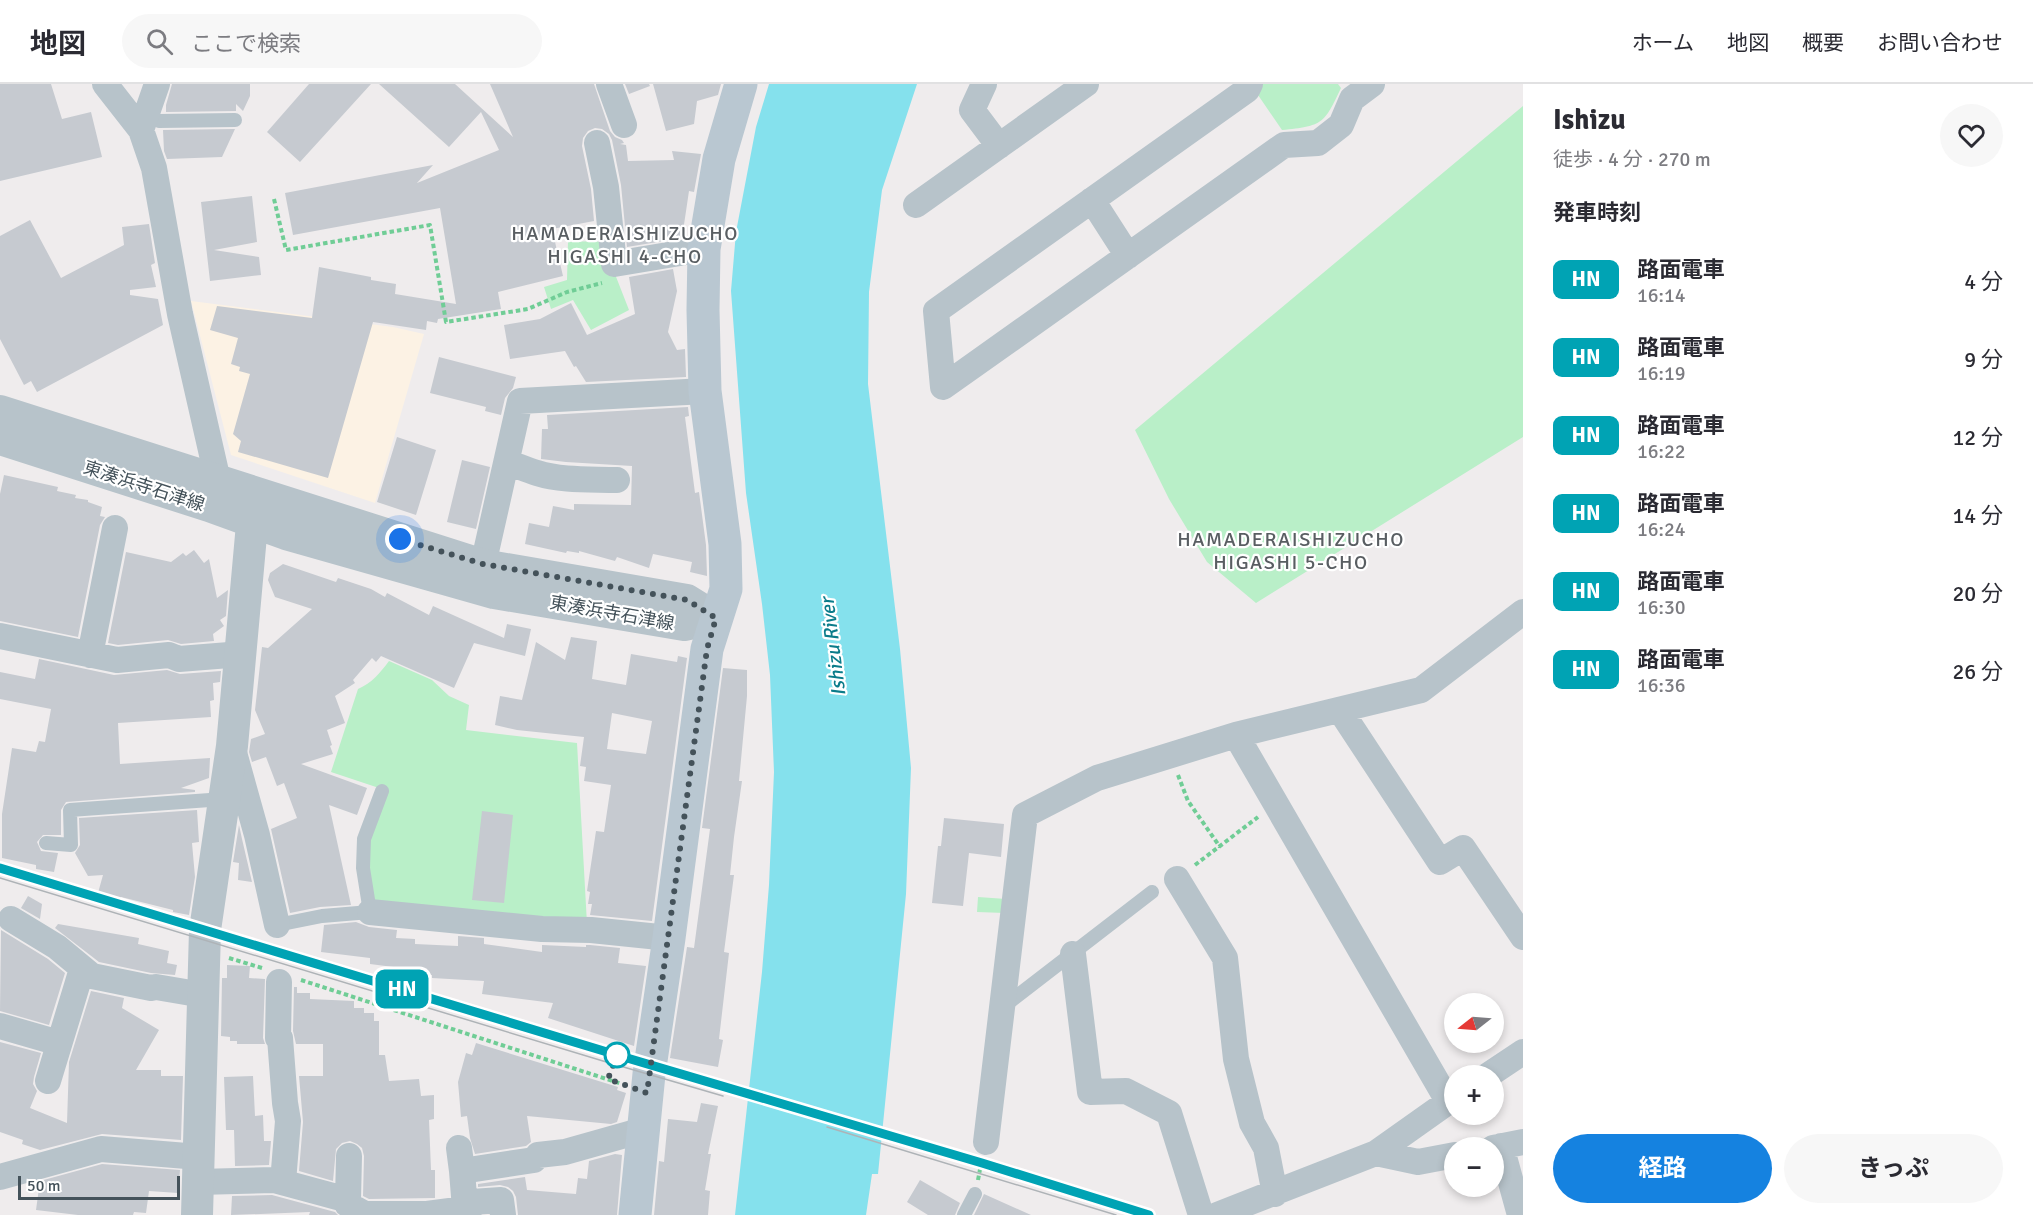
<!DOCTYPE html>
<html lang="ja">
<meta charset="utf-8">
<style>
body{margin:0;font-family:Signika,"Noto Sans JP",sans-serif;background:#f7f7f7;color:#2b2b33;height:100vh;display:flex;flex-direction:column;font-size:22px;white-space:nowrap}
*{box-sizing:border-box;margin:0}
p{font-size:20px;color:#7c7c81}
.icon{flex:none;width:33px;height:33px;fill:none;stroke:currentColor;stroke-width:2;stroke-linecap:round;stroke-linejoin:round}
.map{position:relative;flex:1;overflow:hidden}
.details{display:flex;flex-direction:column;background:#fff;width:510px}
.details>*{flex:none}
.badge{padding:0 12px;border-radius:9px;font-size:21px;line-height:39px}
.needle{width:39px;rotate:253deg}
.controls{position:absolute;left:1444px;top:909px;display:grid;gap:12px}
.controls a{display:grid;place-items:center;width:60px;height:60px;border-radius:50%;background:#fff;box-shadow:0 3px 9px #0003;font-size:30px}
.scale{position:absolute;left:18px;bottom:15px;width:162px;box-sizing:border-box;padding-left:6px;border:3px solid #44525a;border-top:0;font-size:16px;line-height:21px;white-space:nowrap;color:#44525a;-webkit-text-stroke:4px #fff;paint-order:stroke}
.you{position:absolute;width:30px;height:30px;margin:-15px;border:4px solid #fff;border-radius:50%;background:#1a73e8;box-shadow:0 0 0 9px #1a73e833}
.map>.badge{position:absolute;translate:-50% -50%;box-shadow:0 0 0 3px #fff}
h2{padding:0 30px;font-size:22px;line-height:54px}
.round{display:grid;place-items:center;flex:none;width:63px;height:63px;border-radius:32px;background:#f7f7f7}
.overview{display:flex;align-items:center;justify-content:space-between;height:102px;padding:0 30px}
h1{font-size:28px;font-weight:700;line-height:45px}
.action{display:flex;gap:12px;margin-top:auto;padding:12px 30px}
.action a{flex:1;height:69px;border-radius:36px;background:#1582e0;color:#fff;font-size:24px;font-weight:700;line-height:69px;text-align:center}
.action a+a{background:#f7f7f7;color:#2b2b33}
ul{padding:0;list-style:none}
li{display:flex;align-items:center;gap:18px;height:78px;padding:0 30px}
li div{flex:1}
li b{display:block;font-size:22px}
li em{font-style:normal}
li .badge{min-width:66px;font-weight:700;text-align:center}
header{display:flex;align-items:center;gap:36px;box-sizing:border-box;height:84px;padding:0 30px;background:#fff;border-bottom:2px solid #e1e1e2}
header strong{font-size:28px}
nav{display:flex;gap:33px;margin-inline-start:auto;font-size:21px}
.search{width:420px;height:54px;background:#f7f7f7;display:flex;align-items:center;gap:15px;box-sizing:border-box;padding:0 21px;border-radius:33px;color:#7c7c81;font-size:22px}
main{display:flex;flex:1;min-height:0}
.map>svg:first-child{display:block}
</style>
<header>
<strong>地図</strong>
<div class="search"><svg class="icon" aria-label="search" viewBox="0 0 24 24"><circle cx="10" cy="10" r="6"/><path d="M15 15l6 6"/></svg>ここで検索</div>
<nav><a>ホーム</a><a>地図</a><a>概要</a><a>お問い合わせ</a></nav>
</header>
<main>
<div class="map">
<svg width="1523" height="1131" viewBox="0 0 1523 1131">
<rect width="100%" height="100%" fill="#efeced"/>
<path fill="#fcf2e4" d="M191,217L393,243L424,250L375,419L231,371Z"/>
<path fill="#b9efc8" d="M1263,0H1338L1341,4C1324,40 1323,42 1282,46L1258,11Z
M1523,22V353L1256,519L1207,478L1169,415L1135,346Z
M597,157L604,162L629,226L591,246L573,216L551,225L544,203L567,196L568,158Z
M389,577L432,596L449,612L469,621L466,646L577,659L587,840L372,823L367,754L385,706L331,688L358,605C372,599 380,589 389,577Z
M978,813L1006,815L1005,829L977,828Z"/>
<path fill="#85e1ed" d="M769,0H917L882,106L869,208L868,300L900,565L911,684L906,810L878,1090H872L866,1131H735L762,888L769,801L774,688L770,591L762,520L746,409L731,207L736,148L756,43Z"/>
<path fill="#c6cad0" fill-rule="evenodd" d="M0,0H51L62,35L91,28L102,73L0,97Z
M172,0H250V12L243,27L236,20V27L166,28V21Z
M309,0H371L300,78L267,48Z
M379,0H455L513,53L490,0H594L610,47L615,53L622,56L624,59L620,60L626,61L628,77L674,76L672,67L701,70L694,108L689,107L682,154L627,163L621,101L612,56L609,50L602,45L595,44L588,47L583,54L582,62L591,105L594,137L552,145L563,192L498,208L501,225L438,235L437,239L427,237L426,246L373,238L328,394L238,368L241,357L233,350L250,290L239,287L240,283L231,280L238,254L210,246L217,222L312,234L319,183L371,193V196L396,200L395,210L456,220L440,124L293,151L285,109L433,81L417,99L499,66L481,28L449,63Z
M625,0H649L650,2L629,10Z
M653,0H721L718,11L697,17L694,40L666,47Z
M235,45L222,73L167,75L164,67L163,46Z
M252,112L257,158L214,166L259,173L261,191L210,197L201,118Z
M30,136L61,194L124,161L122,143L149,140L155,179L151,181L156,203L130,206V211L158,215L163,241L37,308L31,297L24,301L0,255V152Z
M673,185L677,207L668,248L677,266L685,265L686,293L586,298L576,282L574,283L565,267L510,275L504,241L540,235L571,219L587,251L635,230L629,193Z
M439,273L516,293L513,304L505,314L501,331L485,327L486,323L430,309Z
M688,323L689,332L685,333L695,409L699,408L706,461L707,492L690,488L692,478L653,470L649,484L617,473L615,477L579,467V469L567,467L566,469L525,460L529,439L549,443L553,422L574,426V420L631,421L632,382L566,378L541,375L542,345H548L547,331Z
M397,353L436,366L416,431L377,418Z
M462,376L490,383L476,445L447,438Z
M4,391L58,403L57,407L76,411L75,414L88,416V418L102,423L100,432L105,433L100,441L78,553L0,537V410Z
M194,466L204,479L209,475L217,514L228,506L226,532L220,536L224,542L213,550L214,557L181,560L168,556L118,561L108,559L126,468L171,478L183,469L186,472Z
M283,480L336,498L338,494L371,505L385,513L387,509L429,531L433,522L504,554L507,540L531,545L525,572L474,559L454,604L381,572L376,578L372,574L353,596L355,599L335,612L345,639L327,646L332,661L330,662L333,670L301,680L367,704L357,731L329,721L351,821L320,823L290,829L271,745L297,734L284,699L277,702L266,673L252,678L249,668L251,655L265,650L255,626L262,563L268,564L312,525L275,513L268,496L270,489Z
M571,553L597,557L592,595L626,601L631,570L677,578L678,572L687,574L652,837L590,831L592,820H588L590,808L587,807L596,747L604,748L611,701L584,697L586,683L580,682L584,653L517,646L495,641L500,612L522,616L536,558L565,576ZM612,629L652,637L646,670L607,665Z
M39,575L114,591L167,586L180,590L221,587L220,598L213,599L214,616L210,617L211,633L118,639L120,680L210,674L209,694L181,704L195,706V708L66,718L61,726V751H43L37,758L41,767L58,769L54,788L36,785V781L2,774V730L12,664L36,668L39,657L45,658L51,625L0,615V588L35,595Z
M723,584L747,586V612L739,697H742L734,753L730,791H734L724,868L729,869L719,955L723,956L718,983L670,974L687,863L694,864L710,745L702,744Z
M197,726L199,758L192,759L195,793L189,831L173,828V826L121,813L120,820L96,816L103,791L88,792L75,769L80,761L79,734Z
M482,727L513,731L504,819L472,816Z
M944,734L1004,740L1001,773L969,769L963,822L932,819L938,762H941Z
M239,741L242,755L252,798L238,796L239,779L233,778Z
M28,812L42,820L40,835L21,824Z
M356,838L369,843L397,846L396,854L415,855V860L458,862V852L484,854V860L542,868V861L586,863V861H590L620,864L618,879L646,882L634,962L548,934L553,919L482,910L484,897L432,894V891L400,889L401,884L370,880V874L321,868L324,841Z
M58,840L139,854L138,860L169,867L167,879L177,881L175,891L151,889L99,878L55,844Z
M1,846L48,875L65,889L49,941L0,927Z
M227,881L250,882L249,894L265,895L263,954L265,960H237V957H230V953L221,952L222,894H227Z
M294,903H297V909H310V915L354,917V924H364V929H374V937H379V971H385L389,997L419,995L421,1012L434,1011V1035L429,1036L431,1086H435V1114L369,1115L363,1112L364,1072L362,1064L357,1060L350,1057L342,1059L336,1065L333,1097L299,1087L303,1038L299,992H323V960H296L293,947Z
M91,907L124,914L122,924L159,946L136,986H161V992H183L181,1056L102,1050L40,1066L22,1060L23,1056L0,1048V958L41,969L34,993L33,1000L37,1007L30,1024L67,1039L69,978Z
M476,959L618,1003L617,1006L626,1009L617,1038L611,1040L527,1032L531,1058L526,1062L475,1070L470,1054L467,1032L461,1033L458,998L466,969L472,971Z
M253,992L255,1032L263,1031L264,1057H271L269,1081L235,1082L234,1046H226L224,993Z
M701,1019L718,1022L708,1070H711L705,1106L710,1107L708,1131H654L659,1077L664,1078L668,1035L697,1038Z
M615,1070L622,1071L617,1131H518L516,1113L513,1107L508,1103L500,1101L478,1103V1100L525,1093L527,1106L576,1110L578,1094L587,1095L589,1077Z
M102,1080L180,1086L178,1109L149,1107L146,1129L134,1128L133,1131H78L36,1126L40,1097Z
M920,1096L960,1119L955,1131H928L907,1118Z
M984,1110L1031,1131H974Z
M272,1111L335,1128L338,1131H309L310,1128L231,1131L232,1112Z"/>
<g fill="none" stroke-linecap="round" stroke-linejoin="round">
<path stroke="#70cd96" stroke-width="4" stroke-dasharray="4.5 3" stroke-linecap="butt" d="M274,115L286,166L430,141L446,238L528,225L567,208L602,199
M1178,691L1188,717L1220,763
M1195,781L1258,733
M229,874L262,884
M301,896L622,1000
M978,1096L981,1080"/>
<path stroke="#b7c3ca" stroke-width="14" d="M146,31L159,37L235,36
M46,759L71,761L70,726L224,715
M277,841L322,832L370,828L363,784L364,755L382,707
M1003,923L1152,808
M964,1131L975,1110"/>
<path stroke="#b7c3ca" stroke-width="26" d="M105,0L141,46L154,84L180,230L221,410
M609,0L624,41
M984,0L972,26L999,62
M1250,0L1247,6L936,227L943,303L1284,61L1318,59L1341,41L1352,15L1372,0
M141,46L157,0
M597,59L606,103L614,180L704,165
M1092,116L1128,172
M916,121L1086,0
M506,379C517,381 527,386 537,389C562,397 591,395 617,396
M483,481L520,317L705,307
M0,552L117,576L169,571L179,575L242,570
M90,571L115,444
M1340,626L1440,778L1463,764L1523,853
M1236,651L1448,1017
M233,665L257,751L277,841
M1177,795L1225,874L1236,975L1252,1039L1266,1064L1275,1110
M370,828L542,845L591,846L669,854
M11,835L57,863L92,892L151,904L156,903L203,911
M1073,870L1090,1008L1126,1007L1169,1029L1201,1131
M279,898L278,954H280L285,1019L288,1037L283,1098
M0,942L59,959
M1487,992L1523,968
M48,997L82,885
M986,1058L1025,731L1097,694L1236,651L1421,606L1523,528
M1501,1062L1520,1131
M459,1064L462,1087
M1493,1064L1523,1058
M1376,1069L1418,1078L1455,1071
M0,1093L101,1065L199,1073
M198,1098L274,1096L348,1116L347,1120L365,1130H427L465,1125L462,1087L534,1076L538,1071L565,1068L643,1046
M348,1116L349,1072
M465,1123L472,1122V1118L501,1116L503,1131
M1217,1131L1376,1069L1455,1013"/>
<path stroke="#b7c3ca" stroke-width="32" d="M0,327L483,481L687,516L716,534
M0,355L209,422L286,450L494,509L684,541L716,534
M197,1131L205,846L232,662L254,418"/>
<path stroke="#b9c7d1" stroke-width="33" d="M635,1131L649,990L669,854L707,565L726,505L725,460L705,307L703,226L704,165L719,75L741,0"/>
<path stroke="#aeb3b7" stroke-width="1.5" d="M0,784L617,971L982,1079L1148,1131
M0,794L603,977L723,1012
M827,1043L1116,1131"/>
</g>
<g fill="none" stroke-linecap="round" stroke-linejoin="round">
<defs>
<path id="line" d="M0,784L617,971L982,1079L1149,1131"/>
</defs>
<use href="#line" stroke="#fff" stroke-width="14"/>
<use href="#line" stroke="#00a3b4" stroke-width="9"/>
<path stroke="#44525a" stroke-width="6" stroke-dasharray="0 10.8" d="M400,455L483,480L687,516L716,534L707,565L647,1009L608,995L617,971"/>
</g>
<circle fill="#fff" stroke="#00a3b4" stroke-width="3" cx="617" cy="971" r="12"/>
<g text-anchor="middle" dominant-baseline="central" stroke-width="4.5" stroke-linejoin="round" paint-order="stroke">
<g font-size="18" fill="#44525a" stroke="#fff">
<text transform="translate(144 402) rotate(18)">東湊浜寺石津線</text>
<text transform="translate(612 529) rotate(10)">東湊浜寺石津線</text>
</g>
<g font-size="20" letter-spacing="1.5" fill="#595e62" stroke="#fff">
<text x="625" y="149">HAMADERAISHIZUCHO<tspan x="625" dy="23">HIGASHI 4-CHO</tspan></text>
<text x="1291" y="455">HAMADERAISHIZUCHO<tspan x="1291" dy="23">HIGASHI 5-CHO</tspan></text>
</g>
<g font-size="20" font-style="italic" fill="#0b7c8a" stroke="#fff">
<text transform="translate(833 563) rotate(-97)">Ishizu River</text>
</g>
</g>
</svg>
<div class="controls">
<a><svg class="needle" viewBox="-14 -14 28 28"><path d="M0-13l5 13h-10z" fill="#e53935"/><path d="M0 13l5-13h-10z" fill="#7c7c81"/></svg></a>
<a>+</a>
<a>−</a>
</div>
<div class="scale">50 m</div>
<div class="you" style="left:400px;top:455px"></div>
<b class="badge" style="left:402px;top:905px;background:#00a3b4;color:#fff">HN</b>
</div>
<section class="details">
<div class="overview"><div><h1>Ishizu</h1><p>徒歩 · 4 分 · 270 m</p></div><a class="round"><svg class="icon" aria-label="heart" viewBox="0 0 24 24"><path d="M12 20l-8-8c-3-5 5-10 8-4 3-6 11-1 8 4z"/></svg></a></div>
<h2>発車時刻</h2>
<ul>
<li><span class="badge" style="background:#00a3b4;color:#fff">HN</span><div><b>路面電車</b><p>16:14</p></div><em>4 分</em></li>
<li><span class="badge" style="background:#00a3b4;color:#fff">HN</span><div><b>路面電車</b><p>16:19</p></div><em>9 分</em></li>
<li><span class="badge" style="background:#00a3b4;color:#fff">HN</span><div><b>路面電車</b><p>16:22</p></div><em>12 分</em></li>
<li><span class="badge" style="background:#00a3b4;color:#fff">HN</span><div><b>路面電車</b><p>16:24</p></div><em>14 分</em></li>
<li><span class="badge" style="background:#00a3b4;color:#fff">HN</span><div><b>路面電車</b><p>16:30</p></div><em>20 分</em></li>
<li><span class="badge" style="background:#00a3b4;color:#fff">HN</span><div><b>路面電車</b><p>16:36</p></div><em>26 分</em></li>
</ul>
<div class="action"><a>経路</a><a>きっぷ</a></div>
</section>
</main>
